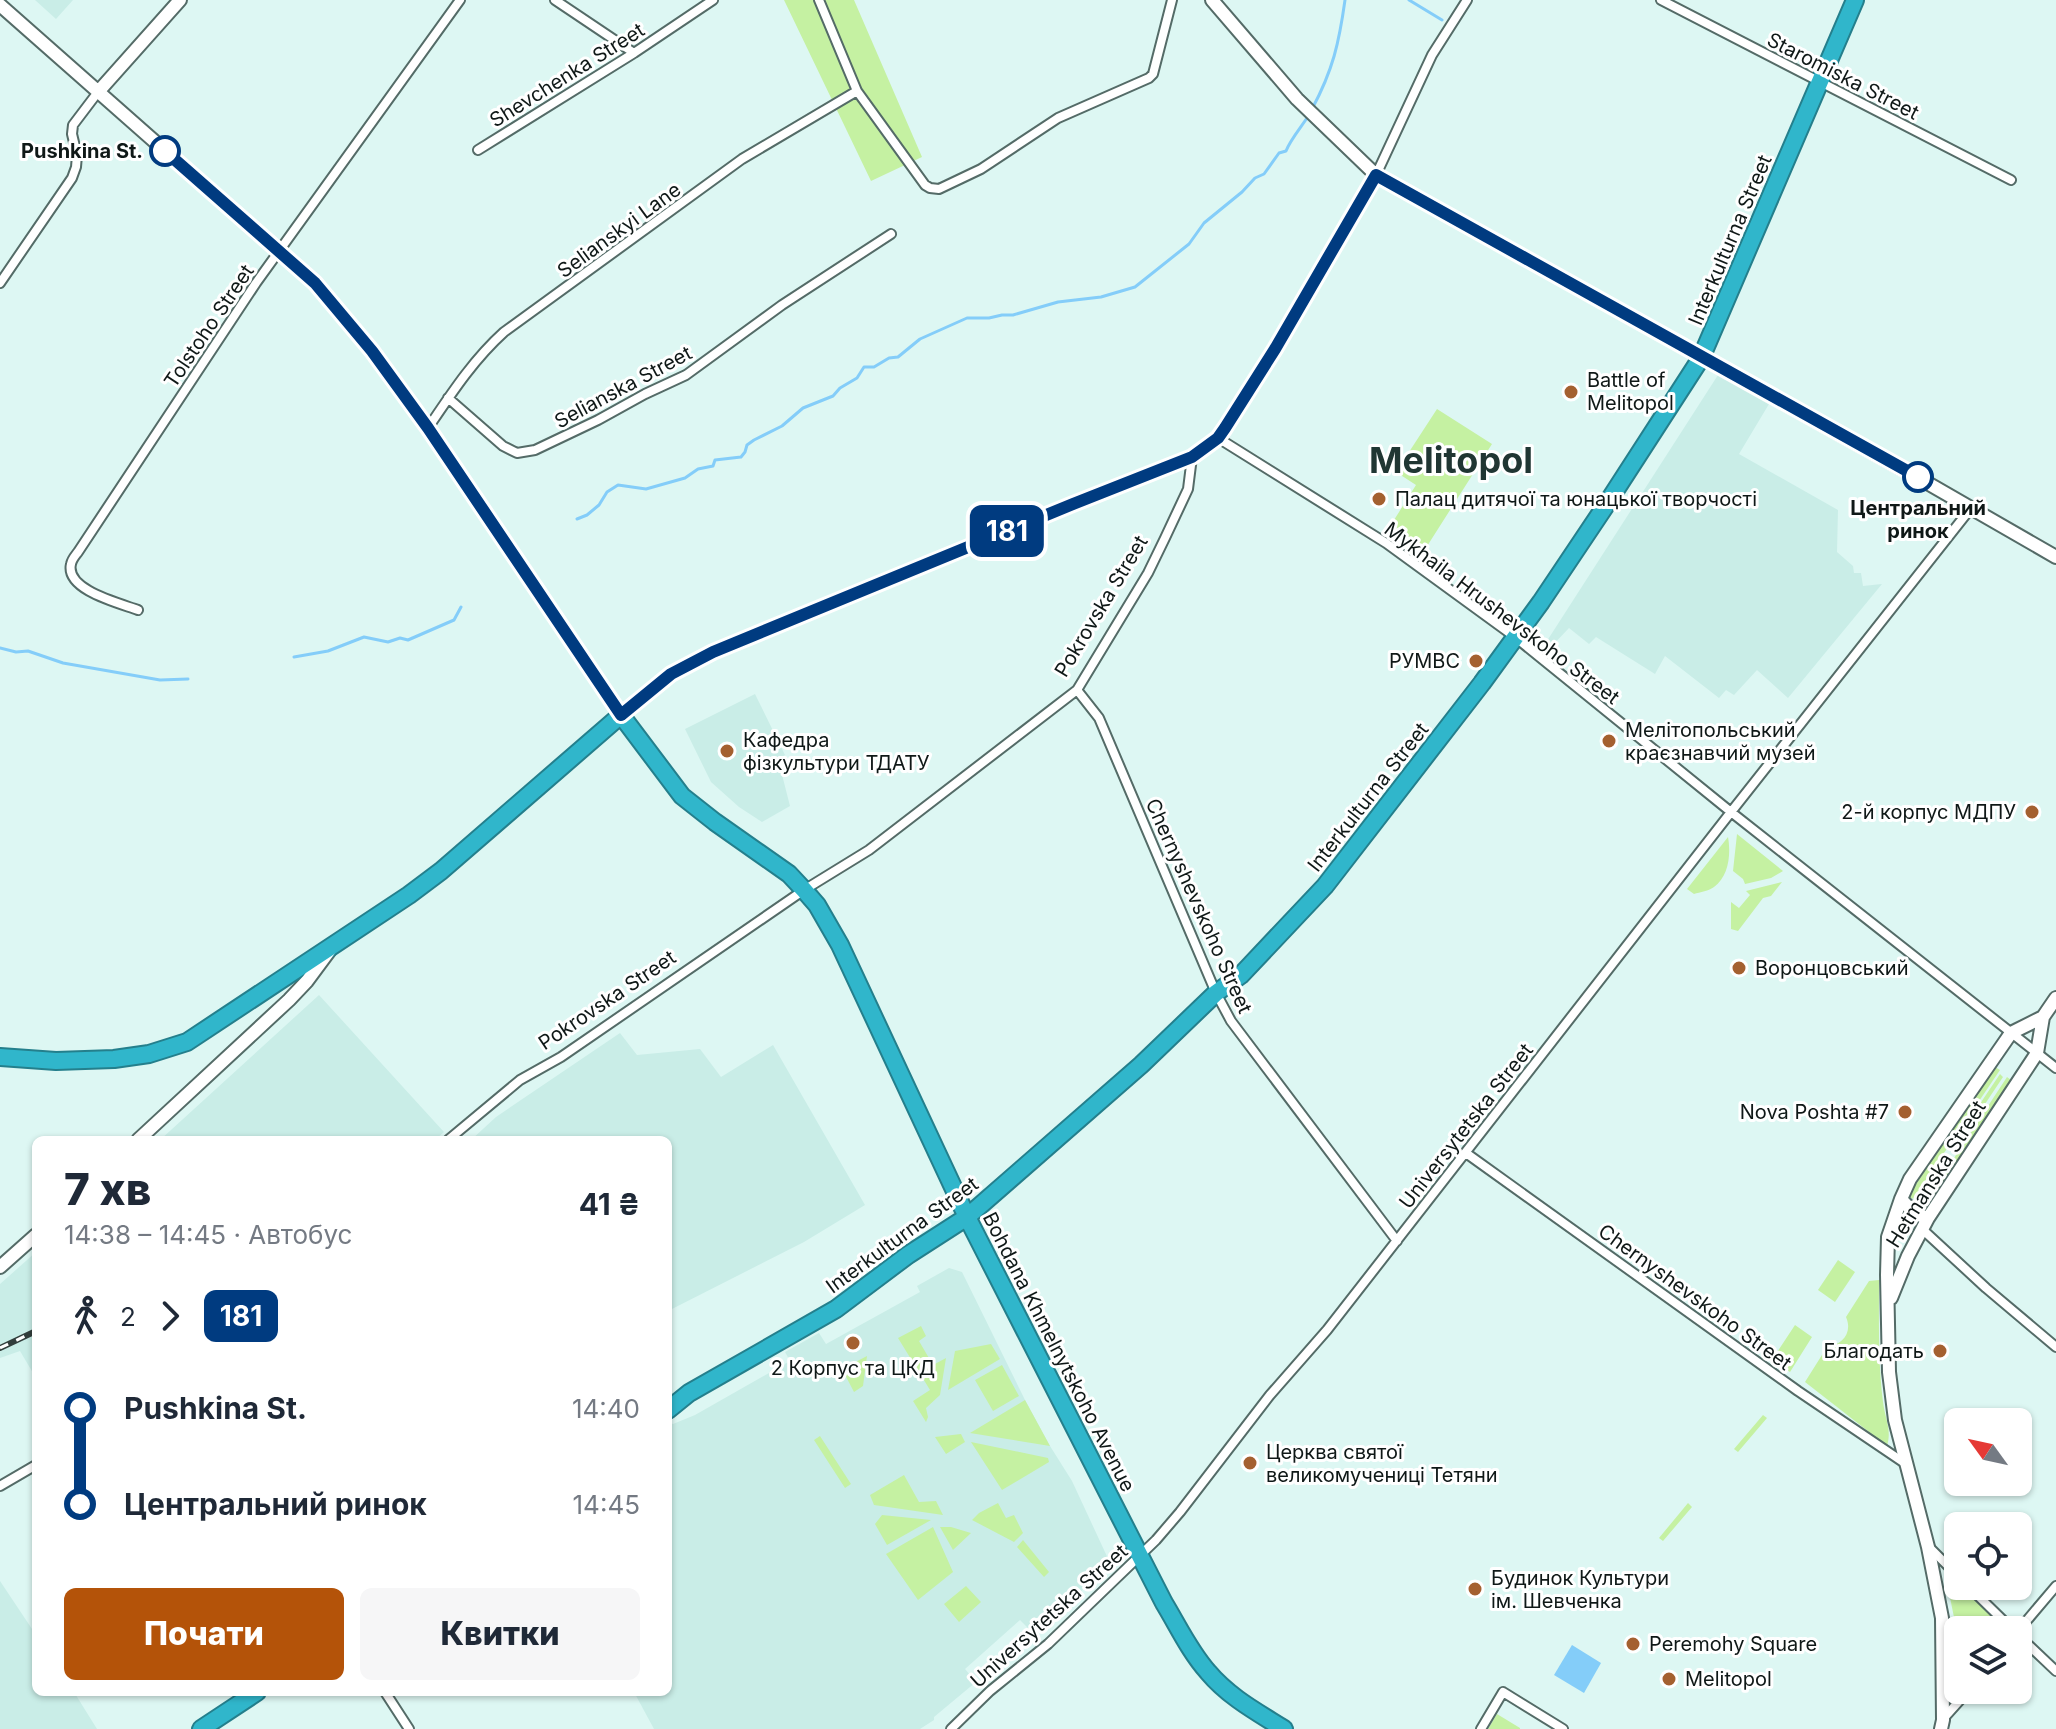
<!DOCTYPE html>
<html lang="uk">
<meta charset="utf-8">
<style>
body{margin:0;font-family:Inter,sans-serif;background:#f6f6f7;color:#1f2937;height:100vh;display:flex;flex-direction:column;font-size:30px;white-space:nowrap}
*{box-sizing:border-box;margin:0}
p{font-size:26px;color:#747a83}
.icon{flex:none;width:44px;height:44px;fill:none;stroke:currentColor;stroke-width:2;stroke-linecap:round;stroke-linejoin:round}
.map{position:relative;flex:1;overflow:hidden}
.side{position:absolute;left:32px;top:1136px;width:640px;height:560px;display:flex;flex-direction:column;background:#fff;border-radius:12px;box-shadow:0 2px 6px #0004}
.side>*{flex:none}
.badge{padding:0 16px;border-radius:12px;font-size:28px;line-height:52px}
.needle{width:52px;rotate:303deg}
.buttons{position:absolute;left:1944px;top:1408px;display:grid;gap:16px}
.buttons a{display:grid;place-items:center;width:88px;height:88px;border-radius:12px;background:#fff;box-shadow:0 2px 6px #0004;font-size:40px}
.map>.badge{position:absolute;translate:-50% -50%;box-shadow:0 0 0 4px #fff}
.legs{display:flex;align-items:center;gap:12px;height:88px;padding:0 32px;font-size:26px}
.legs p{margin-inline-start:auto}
.summary{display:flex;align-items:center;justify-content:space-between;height:136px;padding:0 32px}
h1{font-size:44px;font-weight:800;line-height:60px}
.action{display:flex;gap:16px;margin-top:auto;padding:16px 32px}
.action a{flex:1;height:92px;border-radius:12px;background:#b45309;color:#fff;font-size:32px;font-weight:800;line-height:92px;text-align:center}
.action a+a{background:#f6f6f7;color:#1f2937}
ul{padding:0 32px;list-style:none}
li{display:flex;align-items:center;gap:28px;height:96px;font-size:30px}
li i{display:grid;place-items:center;width:12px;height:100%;margin:0 10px;background:currentColor}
li i::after{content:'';width:20px;height:20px;margin:-10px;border:6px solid;border-radius:50%;background:#fff}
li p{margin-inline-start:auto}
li:first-child i{background:linear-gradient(#0000 50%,currentColor 0)}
li:last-child i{background:linear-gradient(currentColor 50%,#0000 0)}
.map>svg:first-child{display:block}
</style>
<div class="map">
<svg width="2056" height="1729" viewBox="0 0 2056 1729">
<rect width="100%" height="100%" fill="#ddf7f3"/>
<path fill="#c9ede7" d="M35,0H73L56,19Z
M1718,375L1769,404L1739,454L1838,510L1837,552L1853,566L1854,573H1861L1863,586L1882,584L1788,698L1757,670L1734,695L1726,690L1719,698L1665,656L1655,674L1596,637L1589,644L1569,628L1550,648L1545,644Z
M755,694L785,755L778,759L790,806L762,822L739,807L711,782L685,729Z
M319,995L444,1132L435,1140H160Z
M620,1033L637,1055L700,1049L721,1077L773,1045L865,1205L804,1242L668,1311V1140H471L496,1117Z
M36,1252V1378L20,1351L0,1358V1284Z
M949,1268L962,1272L1025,1400L1050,1446L1072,1481L1111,1565L1033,1633L1020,1620L965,1669L976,1682L934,1717V1720L920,1729H654L634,1692H668V1422L673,1424L695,1415L790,1361L785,1352L819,1333L826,1344L920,1292L917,1286Z
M0,1581L36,1635V1692H74L97,1729H0Z"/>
<path fill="#c5f1a2" d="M784,0H854L922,157L871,181Z
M1437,409L1492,444L1424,551L1389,528L1416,485L1396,472Z
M1737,834L1783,871L1771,878L1745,884L1743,879L1733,871Z
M1728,837C1731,854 1729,876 1714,887C1709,891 1700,892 1694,894L1687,889Z
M1782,882L1771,896L1763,898L1738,931L1731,929V902L1739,908L1750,895L1746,891Z
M1995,1067L2000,1070L1913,1199L1908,1196Z
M2000,1074L2003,1077L1967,1131L1963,1129Z
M2007,1077L2011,1080L1926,1210L1922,1207Z
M1838,1260L1855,1272L1835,1302L1818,1290Z
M1879,1280C1879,1321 1878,1362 1883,1402C1885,1419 1892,1429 1887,1446L1805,1382L1827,1347C1842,1345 1853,1333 1846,1317L1869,1281Z
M1795,1325L1812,1337L1790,1372L1772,1360Z
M921,1326L926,1336L919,1341L933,1365L946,1358L940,1395L926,1408L928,1417L926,1422L913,1401L930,1390L898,1338Z
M991,1344L1000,1359L948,1390L955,1351Z
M867,1356L863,1386L854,1392L842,1369Z
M1002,1365L1019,1396L993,1411L975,1380Z
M1025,1400L1050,1446L970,1433Z
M1763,1415L1767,1418L1738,1452L1734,1449Z
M961,1434L965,1442L946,1454L935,1437Z
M820,1436L851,1484L845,1488L814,1440Z
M971,1442L1048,1458L1049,1462L1002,1490Z
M904,1475L919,1502L936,1501L943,1515L874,1505L870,1495Z
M998,1503L1006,1518L1014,1515L1023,1533L1014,1542L972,1520L979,1513Z
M1688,1503L1692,1507L1663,1541L1659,1538Z
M882,1515L931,1520L887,1545L875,1524Z
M933,1527L953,1572L918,1600L886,1554Z
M940,1527H951L971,1533L953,1550Z
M1023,1540L1049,1572L1044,1577L1017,1547Z
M1945,1573L2007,1630H1958V1684L1957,1632Z
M966,1586L981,1602L959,1622L944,1604Z
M1497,1714L1520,1728V1729H1488Z"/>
<path fill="#84cdf9" d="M1572,1645L1601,1663L1584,1693L1554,1675Z"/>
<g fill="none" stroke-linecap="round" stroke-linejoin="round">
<path stroke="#84cdf9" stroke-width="3" d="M1409,0L1442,20
M1312,109C1333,70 1339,43 1345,0
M577,519L587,515L599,505L607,492L618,485L646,489L685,478L698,469L713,466L715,460L741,457L745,452L747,445L754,440L782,426L803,408L833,396L840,388L857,378L864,367H874L889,358L898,357L920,339L967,318H989L1002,315H1013L1058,302L1101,297L1135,287L1189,244L1204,223L1242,192L1255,178L1264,174L1279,153L1286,151C1290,140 1302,126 1309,115
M0,648L16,652L28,651L63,663L160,680L188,679
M294,657L328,651L364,637L388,642L400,638L408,640L454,620L461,607"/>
<defs>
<path id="street" d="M555,0L634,53
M819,0L857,91L925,185L930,188L939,189L981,169L1058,118L1149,78L1153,74L1172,0
M1661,0L2011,180
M478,150L634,53L713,0
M1376,175L1432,55L1467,0
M0,283L72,178L76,167L77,155L72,134L73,125L98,92
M448,398L503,446L517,453L535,450L598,420L645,394L686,375L782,305L891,234
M428,428C451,394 473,360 504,332L742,159L857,91
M1218,438L1386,543L1515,637L1731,812L2056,1068
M138,610C119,603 65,590 71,564C72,559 75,556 78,552L256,283L460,0
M1077,690L1099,718L1216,993L1231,1021L1397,1241
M448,1140L520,1080L561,1057L804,890L869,850L1077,690L1148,573L1165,538L1188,489L1192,457
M1466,1153L1798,1391L1906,1464
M1922,1229L1986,1288L2056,1347
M0,1486L36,1465
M1929,1547L1958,1576
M1968,1586L2013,1630
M2018,1631L2056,1586
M2018,1635L2056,1671
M385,1692L409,1729
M1943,1719L1969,1690
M951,1729L990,1691L1048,1644L1156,1540L1180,1512L1270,1395L1327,1330L1731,812L1971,508
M1481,1729L1503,1692L1563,1729"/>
<path id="secondary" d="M1212,0L1297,99L1376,175L1917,477L2056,557
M0,5L315,283L372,351L428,428L621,715L671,674L713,652L1073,504L1192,457L1218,438L1225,428L1275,349L1376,175
M98,92L180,0
M138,1140L289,1000L307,981L330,950
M1901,1199L1915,1214L1928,1218
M0,1267L36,1235
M1891,1298L1908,1256L1928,1218L2037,1053L2043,1017L2056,998
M1941,1729L1943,1720L1942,1618L1928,1547L1895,1420L1889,1372L1887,1275L1888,1237L1901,1199L1910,1179L2011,1033L2043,1017"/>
<path id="highway" d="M0,1057L56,1061L114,1059L149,1054L187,1042L409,895L441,871L621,715L682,796L715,822L789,874L804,890L817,905L840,945L967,1217L1164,1603C1178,1626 1190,1652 1208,1672C1229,1697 1257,1712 1284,1729
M668,1410L689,1393L836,1309L908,1255L967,1217L1141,1065L1216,993L1241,975L1325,886L1482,683L1541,602L1604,508L1701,358L1855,0
M201,1729L257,1692"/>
</defs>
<use href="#street" stroke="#546b67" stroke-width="12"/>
<use href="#secondary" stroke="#546b67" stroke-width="16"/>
<use href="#highway" stroke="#247f8c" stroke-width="20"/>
<use href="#street" stroke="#fff" stroke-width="8"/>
<use href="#secondary" stroke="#fff" stroke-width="12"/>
<use href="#highway" stroke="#30b6cb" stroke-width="16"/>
<defs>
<path id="rail" d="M0,1348L36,1331"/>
</defs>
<use href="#rail" stroke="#323e3c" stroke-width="6"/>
<use href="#rail" stroke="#fff" stroke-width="3" stroke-dasharray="9" stroke-linecap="butt"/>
</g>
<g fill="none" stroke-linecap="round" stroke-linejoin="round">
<defs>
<path id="line-1" d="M165,151L315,283L372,351L428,428L621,715L671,674L713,652L1073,504L1192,457L1218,438L1225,428L1275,349L1376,175L1918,477"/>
</defs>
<use href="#line-1" stroke="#fff" stroke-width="18"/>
<use href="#line-1" stroke="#003b80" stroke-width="12"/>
</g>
<g fill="#fff" stroke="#003b80" stroke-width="4">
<circle cx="165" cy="151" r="14"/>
<circle cx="1918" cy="477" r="14"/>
</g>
<g fill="#a46030" stroke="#fff" stroke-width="3">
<circle cx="1571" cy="392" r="8"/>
<circle cx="1379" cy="499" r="8"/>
<circle cx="1476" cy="661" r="8"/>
<circle cx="1609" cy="741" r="8"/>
<circle cx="727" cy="751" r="8"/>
<circle cx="2032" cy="812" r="8"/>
<circle cx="1739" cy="968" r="8"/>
<circle cx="1905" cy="1112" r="8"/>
<circle cx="853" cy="1343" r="8"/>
<circle cx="1940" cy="1351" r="8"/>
<circle cx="1250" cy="1463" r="8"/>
<circle cx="1475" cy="1589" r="8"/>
<circle cx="1633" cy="1644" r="8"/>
<circle cx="1669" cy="1679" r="8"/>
</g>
<g text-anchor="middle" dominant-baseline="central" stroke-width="6" stroke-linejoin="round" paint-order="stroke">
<g font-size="20" fill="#0f1817" stroke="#fff">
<text transform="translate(567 75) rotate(-32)">Shevchenka Street</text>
<text transform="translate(1843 76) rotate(27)">Staromiska Street</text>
<text transform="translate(619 230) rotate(-36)">Selianskyi Lane</text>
<text transform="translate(1730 240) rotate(-67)">Interkulturna Street</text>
<text transform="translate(209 326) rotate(-56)">Tolstoho Street</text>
<text transform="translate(623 387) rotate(-28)">Selianska Street</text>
<text transform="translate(1101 606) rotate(-59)">Pokrovska Street</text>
<text transform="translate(1502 613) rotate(37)">Mykhaila Hrushevskoho Street</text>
<text transform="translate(1368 797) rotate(-52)">Interkulturna Street</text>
<text transform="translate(1199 906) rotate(66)">Chernyshevskoho Street</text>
<text transform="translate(607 1000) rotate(-34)">Pokrovska Street</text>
<text transform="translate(1466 1126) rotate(-52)">Universytetska Street</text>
<text transform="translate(1936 1174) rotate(-58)">Hetmanska Street</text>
<text transform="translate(902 1235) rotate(-36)">Interkulturna Street</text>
<text transform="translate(1695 1297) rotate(36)">Chernyshevskoho Street</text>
<text transform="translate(1059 1352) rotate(63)">Bohdana Khmelnytskoho Avenue</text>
<text transform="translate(1049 1616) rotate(-42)">Universytetska Street</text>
</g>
<g font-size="20" font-weight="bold" fill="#0f1817" stroke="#fff" text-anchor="end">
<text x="143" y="151">Pushkina St.</text>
<text x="1918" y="508" text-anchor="middle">Центральний<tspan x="1918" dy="23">ринок</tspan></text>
</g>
<g font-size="20" fill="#0f1817" stroke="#fff" text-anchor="start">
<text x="1587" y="380">Battle of<tspan x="1587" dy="23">Melitopol</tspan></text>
<text x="1395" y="499">Палац дитячої та юнацької творчості</text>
<text x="1460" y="661" text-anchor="end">РУМВC</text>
<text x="1625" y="730">Мелітопольський<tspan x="1625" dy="23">краєзнавчий музей</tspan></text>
<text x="743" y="740">Кафедра<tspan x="743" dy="23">фізкультури ТДАТУ</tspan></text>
<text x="2016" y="812" text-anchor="end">2-й корпус МДПУ</text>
<text x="1755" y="968">Воронцовський</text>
<text x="1889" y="1112" text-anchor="end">Nova Poshta #7</text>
<text x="1924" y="1351" text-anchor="end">Благодать</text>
<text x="853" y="1368" text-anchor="middle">2 Корпус та ЦКД</text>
<text x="1266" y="1452">Церква святої<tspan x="1266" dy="23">великомучениці Тетяни</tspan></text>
<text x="1491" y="1578">Будинок Культури<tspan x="1491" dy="23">ім. Шевченка</tspan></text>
<text x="1649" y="1644">Peremohy Square</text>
<text x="1685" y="1679">Melitopol</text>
</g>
<g font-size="36" font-weight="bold" fill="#203633" stroke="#fff">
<text x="1451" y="460">Melitopol</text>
</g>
</g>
</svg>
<div class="buttons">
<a><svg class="needle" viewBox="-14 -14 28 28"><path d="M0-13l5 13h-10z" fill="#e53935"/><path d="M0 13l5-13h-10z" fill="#747a83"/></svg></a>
<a><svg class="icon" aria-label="locate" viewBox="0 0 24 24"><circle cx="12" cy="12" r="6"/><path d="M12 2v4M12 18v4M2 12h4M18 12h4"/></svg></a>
<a><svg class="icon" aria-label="layers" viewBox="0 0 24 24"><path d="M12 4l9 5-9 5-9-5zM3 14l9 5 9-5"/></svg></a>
</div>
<b class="badge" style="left:1007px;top:531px;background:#003b80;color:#fff">181</b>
<section class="side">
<div class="summary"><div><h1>7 хв</h1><p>14:38 – 14:45 · Автобус</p></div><b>41 ₴</b></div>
<div class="legs"><svg class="icon" aria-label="walk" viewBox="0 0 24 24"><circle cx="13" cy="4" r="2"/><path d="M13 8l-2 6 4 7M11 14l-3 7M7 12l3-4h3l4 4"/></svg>2<svg class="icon" aria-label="forward" viewBox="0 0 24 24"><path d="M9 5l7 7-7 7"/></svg><b class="badge" style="background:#003b80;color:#fff">181</b></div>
<ul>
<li><i style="color:#003b80"></i><b>Pushkina St.</b><p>14:40</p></li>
<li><i style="color:#003b80"></i><b>Центральний ринок</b><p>14:45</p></li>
</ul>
<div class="action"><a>Почати</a><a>Квитки</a></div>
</section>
</div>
